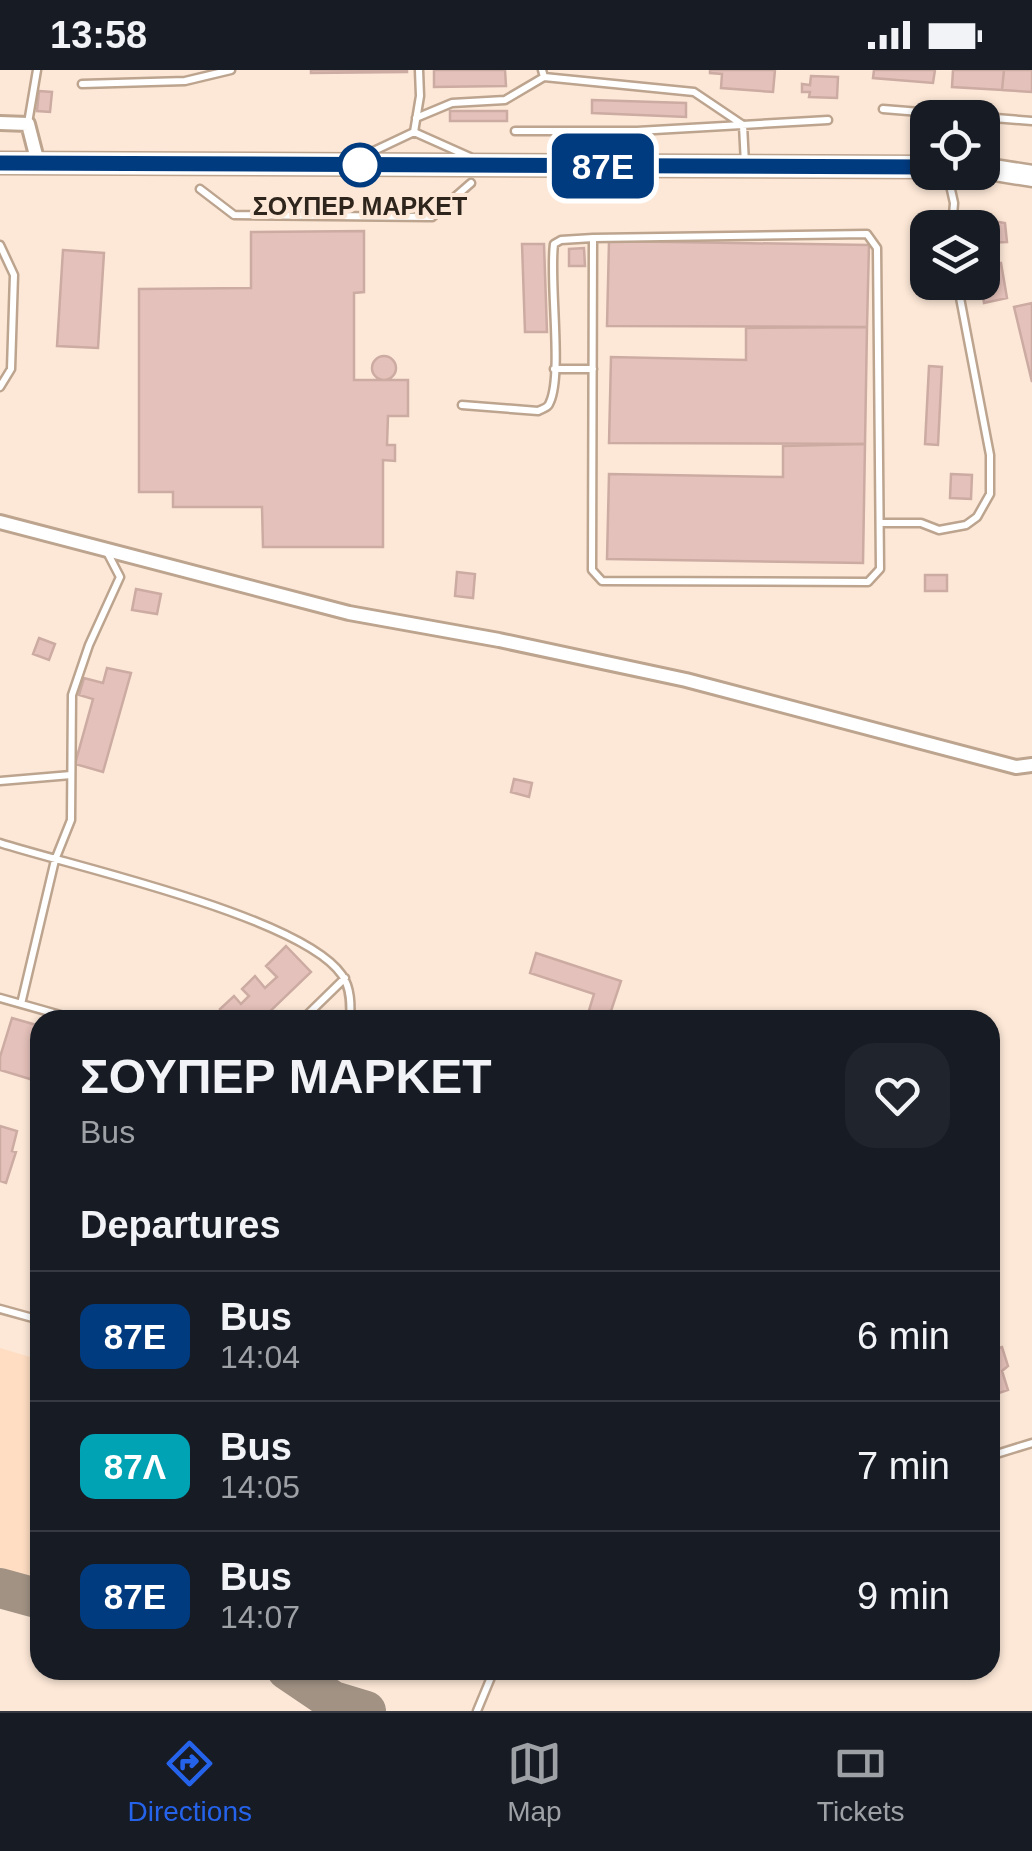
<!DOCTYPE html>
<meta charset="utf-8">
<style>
body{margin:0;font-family:Helvetica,sans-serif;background:#20242c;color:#f1f3f6;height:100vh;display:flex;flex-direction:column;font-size:38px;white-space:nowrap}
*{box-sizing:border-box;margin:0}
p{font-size:32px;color:#9ea1a6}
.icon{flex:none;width:55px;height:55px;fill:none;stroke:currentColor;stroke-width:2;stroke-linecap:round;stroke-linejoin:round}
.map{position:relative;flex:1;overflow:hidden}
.drawer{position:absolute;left:30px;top:940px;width:970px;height:670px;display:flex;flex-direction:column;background:#171b24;border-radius:30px;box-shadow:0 2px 8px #0004}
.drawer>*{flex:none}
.badge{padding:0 20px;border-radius:15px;font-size:35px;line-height:65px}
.buttons{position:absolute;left:910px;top:30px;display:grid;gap:20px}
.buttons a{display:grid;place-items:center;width:90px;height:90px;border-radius:20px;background:#171b24;box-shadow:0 2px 8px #0004;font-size:50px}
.map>.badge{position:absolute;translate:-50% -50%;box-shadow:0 0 0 5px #fff}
h2{padding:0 50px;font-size:38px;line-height:90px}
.round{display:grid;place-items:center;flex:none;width:105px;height:105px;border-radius:30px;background:#20242c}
.overview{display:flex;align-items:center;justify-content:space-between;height:170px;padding:0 50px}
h1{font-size:48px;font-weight:600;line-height:75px}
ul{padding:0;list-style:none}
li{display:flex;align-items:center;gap:30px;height:130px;padding:0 50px;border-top:2px solid #363941}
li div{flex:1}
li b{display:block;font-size:38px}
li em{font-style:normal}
li .badge{min-width:110px;font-weight:700;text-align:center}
.status{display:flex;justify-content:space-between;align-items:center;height:70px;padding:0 50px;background:#171b24;direction:ltr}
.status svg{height:28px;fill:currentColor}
.dock{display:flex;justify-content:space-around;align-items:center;height:140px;border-top:2px solid #363941;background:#171b24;font-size:28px;color:#9ea1a6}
.dock a{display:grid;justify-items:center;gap:5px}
.dock .active{color:#2563eb}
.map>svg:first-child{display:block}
</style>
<div class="status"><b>13:58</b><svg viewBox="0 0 49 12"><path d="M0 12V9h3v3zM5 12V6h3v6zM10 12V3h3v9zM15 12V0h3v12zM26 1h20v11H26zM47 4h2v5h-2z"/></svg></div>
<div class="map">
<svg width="1032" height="1641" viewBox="0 0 1032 1641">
<rect width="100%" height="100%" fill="#fde8d7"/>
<path fill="#feddc2" d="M0,1278L40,1290V1519L35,1538L0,1527Z"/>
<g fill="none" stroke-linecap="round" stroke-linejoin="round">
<path stroke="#a19284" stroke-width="40" d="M0,1518L40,1529
M287,1600L333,1631L366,1641"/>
</g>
<path fill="#e4c1ba" stroke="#ccaba3" stroke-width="2.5" d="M311,0H407V2L311,3Z
M434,0H505L506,16L434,17Z
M710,0H775L773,22L721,18L722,4L710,3Z
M874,0H935L933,13L873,8Z
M953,0H1004L1002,20L952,17Z
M1004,0H1032V22L1002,20Z
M811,6L838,7L837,28L809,27L810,22H802V14L810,15Z
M39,21L52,22L50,42L37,41Z
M592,30L686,33V47L592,43Z
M450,41H507V51H450Z
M975,148L1005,153L1007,172L982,173V158H976Z
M364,161V222L354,223V310H408V346H388L387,375H395V391L383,390V477H263L262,437H173V422H139V219L251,218V162Z
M609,171L869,175L867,257L607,256Z
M522,174H544L547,262H525Z
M584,178L585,196H569V179Z
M63,180L104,183L98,278L57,276Z
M1001,193L1007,228L984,233L981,212L982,197Z
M1032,233V312L1014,237Z
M867,257L865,374L609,373L611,287L746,290V258Z
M372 298a12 12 0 1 1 24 0a12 12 0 1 1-24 0Z
M929,296L942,297L938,375L925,374Z
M865,374L863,493L607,489L609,404L783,407V376Z
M951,404L972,405L971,429L950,428Z
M457,502L475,504L473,528L455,526Z
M925,505H947V521H925Z
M136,519L161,524L157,544L132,540Z
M39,568L55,574L49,590L33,584Z
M107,598L131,603L103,702L75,694L93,629L79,625L84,608L103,613Z
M514,709L532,713L529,727L511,722Z
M286,876L311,902L261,950H230L220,939L234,926L241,934L249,926L242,919L255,906L265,918L277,907L266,896Z
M536,883L621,911L608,950H586L594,924L530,903Z
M12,948L40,956V1012L0,1000V987Z
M0,1056L17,1061L12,1081L16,1082L6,1113L0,1111Z
M990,1260L996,1279L1002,1277L1008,1296L1002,1301L1008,1320L990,1326Z"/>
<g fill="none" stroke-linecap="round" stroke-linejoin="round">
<defs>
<path id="lane" d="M542,0L544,7L694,22L743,55L745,94
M82,14L185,11L231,0
M883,39L1032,51
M416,48L452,33L505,30L544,7
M28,53L37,0
M515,61H637L828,50
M414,62L470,87
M414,62L420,26L419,0
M361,87L414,62
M947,102L954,133L952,158
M200,119L234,145L432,147L471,113
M867,164L877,178L880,499L868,512L602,511L592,500L593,168Z
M0,175L14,205L11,299L0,317
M554,299H593
M462,335L538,341C544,338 548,338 550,332C563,303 549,211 554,174L561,170L593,168
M880,453H921L939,460L966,455L977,447L990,424V385L957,212
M0,711L71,705
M0,773C75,797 301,846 342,905C351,918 351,935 350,950
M0,928L78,950
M21,934L55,790L71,750L72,625L89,575L120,507L107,482
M302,950L345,908
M0,1239L40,1250
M990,1386L1032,1373
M292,1601V1600
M477,1641L494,1600"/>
<path id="street" d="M0,53L28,54L38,93
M0,452L349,543L499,570L686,610L1016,697L1032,695"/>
<path id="primary" d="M0,93L928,97
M982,98L1032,106"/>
</defs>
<use href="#lane" stroke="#bca48f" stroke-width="11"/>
<use href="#street" stroke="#bca48f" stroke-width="18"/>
<use href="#primary" stroke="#bca48f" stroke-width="25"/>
<use href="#lane" stroke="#fff" stroke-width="6"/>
<use href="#street" stroke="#fff" stroke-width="12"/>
<use href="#primary" stroke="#fff" stroke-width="20"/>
</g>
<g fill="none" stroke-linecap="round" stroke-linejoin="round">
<defs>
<path id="line" d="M0,93L928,97"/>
</defs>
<use href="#line" stroke="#fff" stroke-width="22"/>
<use href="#line" stroke="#003b80" stroke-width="15"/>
</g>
<circle fill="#fff" stroke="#003b80" stroke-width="5" cx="360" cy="95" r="20"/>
<g text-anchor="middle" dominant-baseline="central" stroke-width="8" stroke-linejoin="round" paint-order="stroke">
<g font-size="25" font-weight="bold" fill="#2e251d" stroke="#fde8d7">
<text x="360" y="136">ΣΟΥΠΕΡ ΜΑΡΚΕΤ</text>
</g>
</g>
</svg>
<div class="buttons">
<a><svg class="icon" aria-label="locate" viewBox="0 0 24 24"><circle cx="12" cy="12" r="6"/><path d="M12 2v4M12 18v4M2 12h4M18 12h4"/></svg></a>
<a><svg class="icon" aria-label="layers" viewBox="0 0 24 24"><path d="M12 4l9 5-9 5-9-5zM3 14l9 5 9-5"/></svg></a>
</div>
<b class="badge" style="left:603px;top:96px;background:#003b80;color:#fff">87Ε</b>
<section class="drawer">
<div class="overview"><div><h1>ΣΟΥΠΕΡ ΜΑΡΚΕΤ</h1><p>Bus</p></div><a class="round"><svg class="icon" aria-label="heart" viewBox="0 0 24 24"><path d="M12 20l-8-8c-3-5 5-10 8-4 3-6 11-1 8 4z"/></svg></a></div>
<h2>Departures</h2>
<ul>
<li><span class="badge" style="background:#003b80;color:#fff">87Ε</span><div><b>Bus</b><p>14:04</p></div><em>6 min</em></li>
<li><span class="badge" style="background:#00a3b4;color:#fff">87Λ</span><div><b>Bus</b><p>14:05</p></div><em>7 min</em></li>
<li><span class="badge" style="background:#003b80;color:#fff">87Ε</span><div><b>Bus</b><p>14:07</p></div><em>9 min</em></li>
</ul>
</section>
</div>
<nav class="dock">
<a class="active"><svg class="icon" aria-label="directions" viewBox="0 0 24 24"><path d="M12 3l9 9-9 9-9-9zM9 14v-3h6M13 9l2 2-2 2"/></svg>Directions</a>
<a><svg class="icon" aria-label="map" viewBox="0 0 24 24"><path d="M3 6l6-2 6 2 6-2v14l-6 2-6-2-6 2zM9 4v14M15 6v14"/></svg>Map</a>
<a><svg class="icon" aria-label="tickets" viewBox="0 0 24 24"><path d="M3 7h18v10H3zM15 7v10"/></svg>Tickets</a>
</nav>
